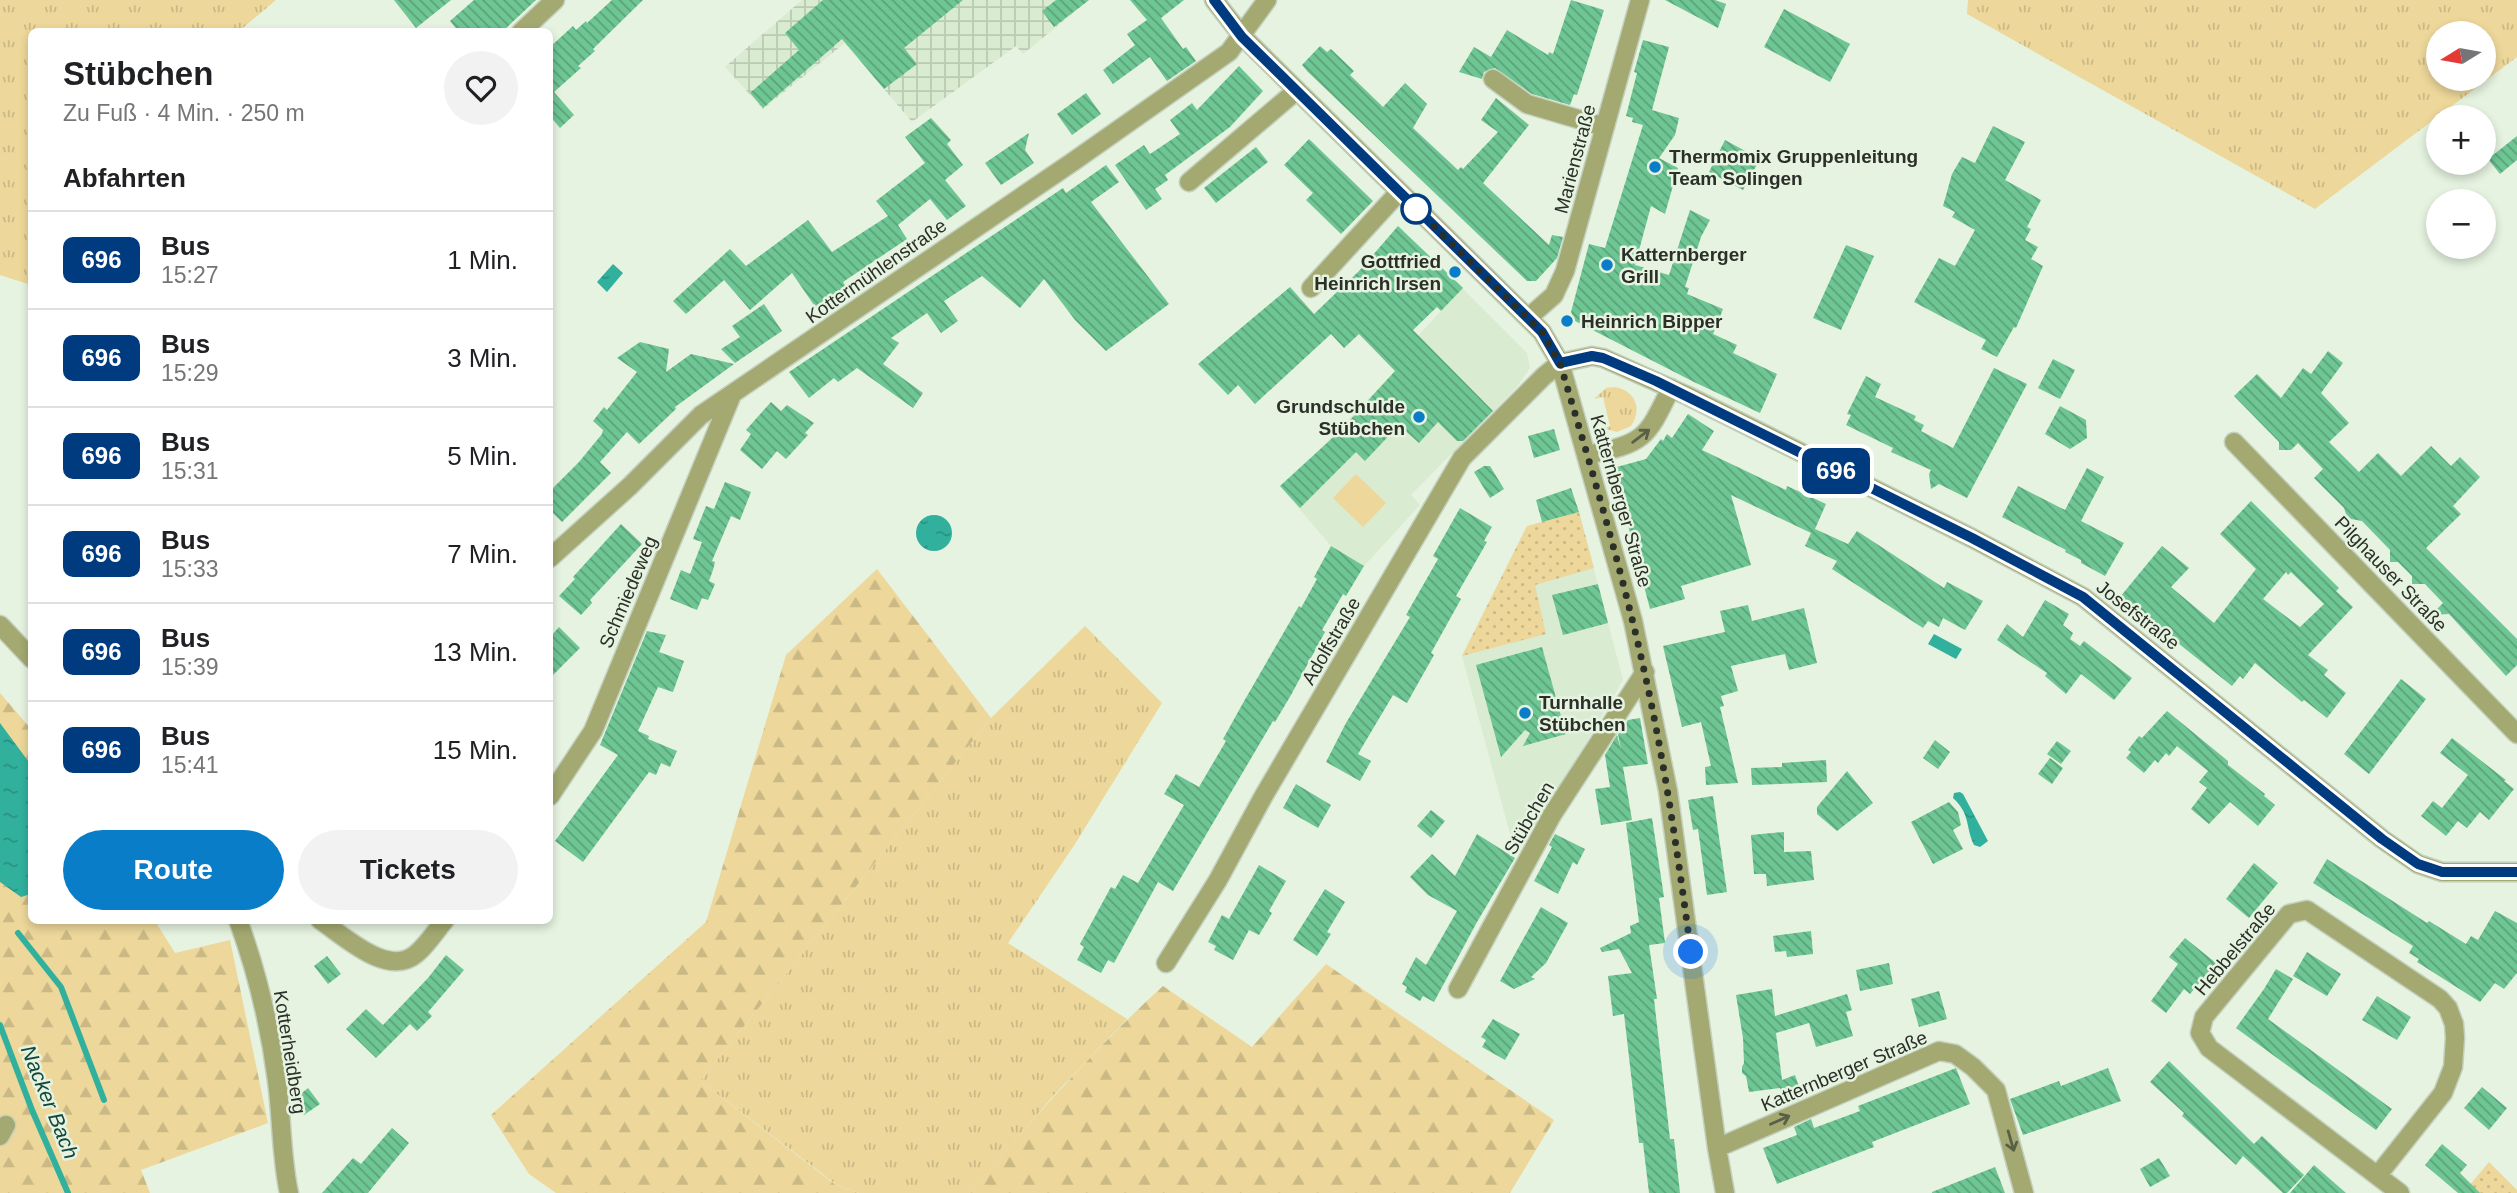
<!DOCTYPE html>
<html lang="de">
<meta charset="utf-8">
<style>
body{margin:0;font-family:Arial,sans-serif;background:#f2f2f2;color:#202124;height:100vh;display:flex;flex-direction:column;font-size:26px;white-space:nowrap}
*{box-sizing:border-box;margin:0}
p{font-size:23px;color:#757577}
.icon{flex:none;width:38px;height:38px;fill:none;stroke:currentColor;stroke-width:2;stroke-linecap:round;stroke-linejoin:round}
.map{position:relative;flex:1;overflow:hidden}
.panel{position:absolute;left:28px;top:28px;width:525px;height:896px;display:flex;flex-direction:column;background:#fff;border-radius:10px;box-shadow:0 4px 10px #0003}
.panel>*{flex:none}
.badge{padding:0 14px;border-radius:10px;font-size:24px;line-height:46px}
.needle{width:46px;rotate:259deg}
.tools{position:absolute;left:2426px;top:21px;display:grid;gap:14px}
.tools a{display:grid;place-items:center;width:70px;height:70px;border-radius:50%;background:#fff;box-shadow:0 4px 10px #0003;font-size:35px}
.you{position:absolute;width:35px;height:35px;margin:-18px;border:5px solid #fff;border-radius:50%;background:#1a73e8;box-shadow:0 0 0 10px #1a73e833}
.map>.badge{position:absolute;translate:-50% -50%;box-shadow:0 0 0 4px #fff}
h2{padding:0 35px;font-size:26px;line-height:63px}
.round{display:grid;place-items:center;flex:none;width:74px;height:74px;border-radius:37px;background:#f2f2f2}
.headline{display:flex;align-items:center;justify-content:space-between;height:119px;padding:0 35px}
h1{font-size:33px;font-weight:700;line-height:52px}
.button{display:flex;gap:14px;margin-top:auto;padding:14px 35px}
.button a{flex:1;height:80px;border-radius:42px;background:#097dc7;color:#fff;font-size:28px;font-weight:700;line-height:80px;text-align:center}
.button a+a{background:#f2f2f2;color:#202124}
ul{padding:0;list-style:none}
li{display:flex;align-items:center;gap:21px;height:98px;padding:0 35px;border-top:2px solid #e0e0e0}
li div{flex:1}
li b{display:block;font-size:26px}
li em{font-style:normal}
li .badge{min-width:77px;font-weight:700;text-align:center}
.map>svg:first-child{display:block}
</style>
<div class="map">
<svg width="2517" height="1193" viewBox="0 0 2517 1193">
<defs>
<pattern id="industrial-grid" width="8" height="8" patternUnits="userSpaceOnUse" patternTransform="scale(1.75)"><rect width="8" height="8" fill="#d9ebd1"/><path d="M0 4h8M4 0v8" fill="none" stroke="#bacab3"/></pattern>
<pattern id="grass-tufts" width="24" height="20" patternUnits="userSpaceOnUse" patternTransform="scale(1.75)"><rect width="24" height="20" fill="#edd79a"/><path d="M3 7l-1-3M5 7V3M7 7l1-3M15 17l-1-3M17 17v-4M19 17l1-3" fill="none" stroke="#cbb985"/></pattern>
<pattern id="forest-firs" width="22" height="20" patternUnits="userSpaceOnUse" patternTransform="scale(1.75)"><rect width="22" height="20" fill="#edd79a"/><path d="M5 1l3.5 6h-7zM16 11l3.5 6h-7z" fill="#cbb985"/></pattern>
<pattern id="park-dots" width="8" height="8" patternUnits="userSpaceOnUse" patternTransform="scale(1.75)"><rect width="8" height="8" fill="#edd79a"/><path d="M2 2h.1M6 6h.1" fill="none" stroke="#cbb985" stroke-width="1.8" stroke-linecap="round"/></pattern>
<pattern id="water-ripples" width="26" height="14" patternUnits="userSpaceOnUse" patternTransform="scale(1.75)"><rect width="26" height="14" fill="#31b19d"/><path d="M2 4q2-2 4 0t4 0M15 11q2-2 4 0t4 0" fill="none" stroke="#2a9080"/></pattern>
<pattern id="building-back-hatch" width="6" height="6" patternUnits="userSpaceOnUse" patternTransform="scale(1.75)"><rect width="6" height="6" fill="#6ec694"/><path d="M-1 5l2 2M0 0l6 6M5-1l2 2" fill="none" stroke="#5ba179"/></pattern>
</defs>
<rect width="100%" height="100%" fill="#e6f3e0"/>
<path fill="#d9ebd1" d="M1462,288L1527,353L1530,368L1516,388L1411,495L1420,505L1364,566L1331,546L1280,486L1319,450L1398,368L1418,336Z
M1579,512L1623,680L1545,812L1525,840L1510,834L1462,656L1527,526Z"/>
<path fill="url(#industrial-grid)" d="M802,0H1089L1023,54L1016,46L912,122L845,43L763,109L725,67Z"/>
<path fill="url(#grass-tufts)" fill-rule="evenodd" d="M0,0H276L239,31L32,32L31,285L0,275Z
M1968,0H2517V57L2315,209L1967,14ZM2483,33V79H2438V33Z
M1614,387C1635,390 1643,408 1631,426L1617,432L1602,428L1610,426L1603,397L1594,399L1606,388Z
M1085,626L1162,703L1075,844L1008,943L1127,1019L1055,1094L970,1193H859L837,1185L700,1081L991,718Z"/>
<path fill="url(#forest-firs)" d="M877,569L991,718L700,1081L836,1185L859,1193H556L529,1174L491,1115L706,922L786,655Z
M0,693L31,729L32,920L155,921L175,953L230,940L268,1123L141,1170L150,1193H0Z
M1326,964L1554,1120L1510,1193H970C1031,1121 1093,1050 1163,986L1252,1047Z"/>
<path fill="url(#park-dots)" d="M1579,512L1594,568L1535,585L1546,634L1462,656L1527,526Z
M2489,1162L2517,1190V1193H2463Z"/>
<path fill="#edd79a" d="M1356,474L1386,503L1363,527L1333,498Z"/>
<path fill="url(#water-ripples)" d="M613,264L623,273L607,292L597,282Z
M916 533a18 18 0 1 1 36 0a18 18 0 1 1-36 0Z
M1934,634L1962,649L1956,659L1928,644Z
M0,723L31,765V894L21,897L0,882Z
M1960,792L1963,794L1988,841L1980,847L1974,845C1965,826 1971,815 1953,798L1954,793Z"/>
<g fill="none" stroke-linecap="round" stroke-linejoin="round">
<path stroke="#31b19d" stroke-width="6" d="M18,933L61,987L104,1100
M0,1025L32,1110L68,1193"/>
</g>
<path fill="url(#building-back-hatch)" fill-rule="evenodd" d="M394,0H451L416,28Z
M474,0H536L502,32H459L450,21Z
M612,0H643L593,49L595,51L578,66L581,68L554,92L574,115L560,128L550,116V47L573,26L576,30L586,21L587,23Z
M823,0H963L904,48L917,64L884,89L842,39L763,108L750,93L799,50L785,33Z
M1056,0H1089L1054,27L1042,11Z
M1130,0H1184L1161,18L1183,49L1186,47L1196,61L1167,81L1150,57L1113,84L1103,70L1135,45L1127,34L1147,20Z
M1571,0L1604,10L1577,95L1574,94L1570,105L1532,94L1495,68L1484,72L1482,79L1459,72L1474,47L1491,57L1507,30L1548,55L1549,52L1553,54Z
M1665,0H1715L1726,4L1718,28Z
M1784,9L1850,44L1830,82L1764,47Z
M1643,40L1669,47L1652,110L1679,118L1675,135L1659,158L1678,168L1665,214L1651,206L1635,265L1669,275L1690,210L1710,220L1701,237L1685,287L1689,288L1687,294L1723,309L1713,334L1737,345L1733,353L1777,374L1760,413L1694,382L1575,321L1571,312L1589,244L1605,248L1643,125L1632,122L1633,118L1626,116L1637,73L1634,72Z
M1320,46L1327,52L1331,49L1354,71L1350,75L1383,107L1405,83L1427,104L1413,128L1458,170L1461,167L1463,169L1498,132L1481,120L1496,98L1529,125L1483,183L1549,245L1552,235L1563,237L1557,258L1536,281H1527L1308,72L1302,65Z
M1239,66L1263,91L1230,127L1165,175L1168,180L1155,189L1162,199L1146,210L1115,165L1144,145L1150,154L1180,134L1170,120L1192,103L1197,110Z
M1086,93L1101,114L1072,135L1057,114Z
M931,118L951,140L947,144L963,165L945,180L966,206L947,220L930,199L898,225L907,239L843,282L846,287L816,308L792,273L750,310L724,280L686,314L673,301L730,249L746,266L808,220L832,252L888,216L876,201L925,163L905,137Z
M1993,126L2025,142L2005,180L2041,200L2027,227L2031,229L2025,240L2038,247L2031,259L2043,266L2016,328L2014,327L1997,357L1981,349L1986,340L1914,302L1939,258L1955,266L1975,230L1952,217L1955,212L1943,206L1952,174L1962,157L1975,163Z
M1029,133L1025,150L1034,163L1001,185L985,163Z
M2517,136V160L2500,174L2488,159Z
M1309,139L1373,201L1341,234L1306,200L1313,193L1284,165Z
M1725,140L1760,159L1743,190L1709,172Z
M1256,147L1268,162L1216,203L1204,188Z
M1106,165L1119,182L1091,202L1169,304L1106,351L1075,320L1044,279L1020,308L982,276L944,301L958,321L941,333L927,313L891,338L899,343L883,364L923,393L913,408L857,368L838,382L834,378L809,398L789,372L1063,188L1066,193Z
M1398,226L1463,288L1441,311L1437,307L1413,330L1493,411L1463,441H1457L1438,422L1419,443L1399,425L1365,461L1356,452L1300,508L1280,486L1340,431L1395,371L1359,334L1344,348L1331,334L1255,404L1238,385L1228,395L1198,364L1290,287L1314,314L1359,271Z
M1846,245L1874,256L1841,330L1813,318Z
M764,304L782,331L735,363L721,349L740,337L732,326Z
M640,342L669,349L666,372L691,354L734,364L675,407L676,409L639,444L627,432L600,462L611,473L562,522L550,510V491L579,462L602,434L603,430L593,421L604,407L607,410L637,372L617,358Z
M2328,351L2343,363L2321,393L2349,423L2329,442L2359,472L2378,453L2401,476L2431,446L2451,466L2460,457L2480,477L2453,506L2461,514L2426,548L2517,639V665L2506,676L2449,614L2431,615L2443,603L2425,584H2412V576L2398,562H2390V550L2362,521L2351,519L2346,514L2344,508L2314,478L2323,469L2298,443L2291,450H2279V442L2234,396L2257,374L2281,398L2303,368L2311,374Z
M2053,359L2075,370L2060,399L2038,388Z
M1994,368L2027,384L1967,498L1939,484L1931,489L1929,474L1931,470L1891,452L1893,448L1846,425L1851,415L1847,414L1866,376L1881,384L1875,397L1916,416L1914,420L1924,425L1921,431L1953,448Z
M771,402L781,411L787,405L814,423L805,433L808,435L786,459L777,451L762,469L740,450L751,434L746,430Z
M2060,406L2086,420L2087,438L2070,449L2045,434Z
M1688,414L1714,431L1702,450L1786,490L1787,486L1826,504L1815,529L1848,544L1857,531L1944,588L1947,582L1983,601L1965,630L1943,618L1939,627L1928,621L1923,628L1832,569L1837,561L1805,546L1811,533L1731,495L1751,565L1681,586L1685,599L1650,609L1613,468L1646,459L1661,439L1663,441L1667,434L1672,438Z
M1554,429L1560,450L1534,458L1528,436Z
M1484,466H1490L1504,489L1490,498L1474,472Z
M2087,468L2104,477L2081,521L2124,543L2105,576L2081,563V560L2065,552L2066,550L2002,517L2018,486L2065,510Z
M725,482L751,492L740,520L731,516L712,561L715,562L713,570L709,581L715,584L708,600L702,598L697,610L670,599L681,570L690,574L702,542L693,539L706,506L714,509Z
M1571,488L1579,512L1542,522L1536,500Z
M2251,501L2339,588L2336,591L2353,607L2308,655L2328,670L2324,675L2346,693L2327,718L2304,700L2302,702L2255,663L2243,679L2240,676L2232,686L2120,597L2162,546L2189,568L2171,587L2214,623L2256,569L2220,534ZM2286,572L2288,575L2291,572L2324,604L2300,627L2263,599Z
M1460,508L1492,527L1484,541L1487,542L1456,596L1461,599L1431,653L1434,655L1407,703L1393,695L1358,754L1371,761L1360,781L1326,762L1346,723L1410,617L1406,615L1438,559L1433,556Z
M621,524L642,544L590,600L592,603L581,615L559,596L575,579L573,577Z
M1331,546L1364,566L1346,596L1343,594L1322,630L1325,632L1291,695L1275,722L1273,721L1173,891L1158,882L1114,963L1108,960L1101,973L1077,960L1084,947L1080,944L1111,887L1115,889L1123,875L1138,883L1184,805L1164,794L1176,774L1199,787L1226,741L1223,739L1243,703L1299,606L1301,608L1317,579L1314,577Z
M1598,584L1608,623L1563,635L1552,595Z
M2045,600L2069,614L2063,625L2073,633L2070,639L2080,646L2084,641L2132,678L2114,700L2081,674L2066,694L2045,676L2047,673L1997,640L2007,624L2023,637Z
M1748,605L1752,621L1804,608L1817,663L1789,670L1785,654L1731,666L1738,691L1721,696L1724,706L1720,707L1738,783L1706,785L1705,767L1711,766L1701,722L1682,727L1663,646L1725,632L1720,611Z
M559,627L580,648L550,678V637Z
M647,631L666,635L659,652L684,661L673,692L658,687L638,731L649,736L648,739L677,751L670,767L661,763L656,775L649,772L583,862L555,841L618,755L600,745Z
M1542,647L1566,734L1523,746L1530,733L1525,730L1501,757L1476,665Z
M2401,679L2426,699L2369,774L2344,754Z
M2167,711L2228,761V765L2265,794L2264,796L2275,805L2258,826L2230,802L2209,824L2191,809L2207,788L2199,782L2208,771L2177,746L2169,756L2166,753L2158,763L2155,760L2144,773L2126,758L2131,752L2128,750L2139,736L2142,738Z
M1640,718L1648,764L1623,767L1632,820L1601,825L1595,789L1610,787L1605,755L1617,735L1621,750L1618,734L1628,720Z
M2452,738L2506,780L2504,781L2514,789L2489,820L2480,812L2467,828L2458,821L2446,836L2421,816L2433,801L2442,808L2468,775L2440,753Z
M1935,740L1950,752L1938,769L1923,758Z
M2057,741L2071,751L2061,764L2047,754Z
M2050,758L2063,768L2052,784L2038,774Z
M1826,760L1827,782L1752,785L1751,768L1782,767V763Z
M1847,771L1873,803L1837,831L1817,814V807Z
M1296,784L1331,805L1318,828L1283,808Z
M1713,796L1727,892L1707,895L1698,829L1693,830L1688,800Z
M1949,802L1958,812L1961,825L1953,830L1963,849L1933,864L1911,822Z
M1431,810L1445,821L1431,838L1417,826Z
M1652,818L1664,897L1659,898L1665,943L1649,945L1657,999H1654L1670,1139H1674L1680,1193H1649L1643,1143H1639L1624,1014L1613,1016L1608,976L1632,973L1619,949L1602,952L1600,948L1631,933L1630,926L1639,922L1626,823Z
M1784,832V852L1811,851L1814,880L1767,886L1766,874H1754L1751,835Z
M1477,834L1515,858L1477,922L1434,1002L1423,996L1420,1001L1405,992L1407,987L1402,984L1416,957L1426,965L1457,911L1428,895L1410,877L1432,854L1455,876Z
M1555,834L1585,849L1577,865L1573,862L1558,894L1534,881L1552,847L1549,845Z
M2327,859L2427,923L2429,921L2466,944L2471,936L2478,940L2495,911L2517,923V973L2504,989L2495,983L2480,1002L2417,962L2419,959L2409,953L2413,946L2313,883Z
M2254,863L2278,883L2249,918L2226,899Z
M1259,865L1286,881L1269,911L1272,913L1259,935L1249,930L1233,960L1214,950L1216,946L1208,942L1222,915L1229,919Z
M1325,889L1345,902L1327,932L1331,934L1317,956L1293,940Z
M1541,907L1568,923L1546,963L1531,977L1535,979L1514,989L1500,981Z
M1811,931L1813,954L1787,957L1786,951L1775,952L1773,936Z
M2185,938L2216,963L2190,994L2184,989L2166,1013L2151,1001L2178,964L2169,957Z
M2307,952L2341,974L2327,996L2293,976Z
M446,955L464,970L428,1012L432,1016L417,1031L410,1024L376,1058L346,1029L366,1009L383,1025L428,978Z
M327,956L341,974L328,984L314,966Z
M1889,963L1893,984L1860,991L1856,970Z
M2276,969L2293,979L2268,1019L2392,1109L2376,1130L2236,1028L2264,989Z
M1772,989L1775,1016L1847,994L1852,1010L1846,1012L1853,1036L1816,1047L1809,1023L1776,1033L1782,1080L1795,1075L1803,1098L1786,1105L1780,1088L1749,1092L1746,1076L1742,1073V1067L1744,1063L1743,1038L1736,995Z
M1939,991L1947,1019L1919,1027L1911,999Z
M2377,996L2411,1017L2397,1040L2362,1020Z
M1493,1019L1520,1034L1505,1060L1482,1047L1486,1040L1481,1037Z
M2169,1061L2254,1144L2262,1136L2304,1175L2287,1193H2283L2243,1156L2236,1165L2182,1116L2184,1113L2150,1082Z
M1956,1068L1970,1104L1872,1142L1874,1147L1777,1184L1763,1148L1797,1135L1794,1127L1811,1119L1814,1128L1860,1111L1858,1106Z
M2108,1068L2121,1101L2023,1135L2010,1099L2059,1081L2061,1086Z
M2482,1087L2507,1108L2489,1130L2464,1108Z
M308,1088L320,1104L304,1115L293,1100Z
M392,1128L409,1143L368,1193H322L353,1158L361,1164Z
M2442,1144L2467,1165L2460,1173L2480,1193H2458L2425,1165Z
M2159,1158L2170,1176L2150,1187L2140,1169Z
M2314,1165L2346,1193H2290Z
M1995,1167L2005,1193H1932V1192Z"/>
<g fill="none" stroke-linecap="round" stroke-linejoin="round">
<defs>
<path id="minor" d="M1214,0L1243,37L1542,332L1560,363L1633,621L1668,791L1717,1148L1725,1193
M521,32L555,0
M1493,79L1527,104L1605,127
M1189,182L1296,91
M1311,288L1399,192
M1529,317L1554,295L1565,271L1640,0
M2234,442L2517,734
M1587,455C1645,443 1646,439 1671,388
M550,558L630,486L701,415L1074,161L1229,52L1267,0
M0,625L32,659
M550,796L593,731L731,397
M238,920C257,972 270,1027 277,1081C282,1119 281,1156 289,1193
M320,920C344,936 388,978 416,954C427,945 435,932 445,920
M1166,963L1218,880L1263,797L1462,458L1544,376L1560,363L1592,356L1603,358L1688,396L1972,538L2083,597L2382,839L2418,864L2442,872H2517
M1458,989L1552,815L1645,672
M0,1136L6,1125
M1717,1148L1939,1051L1955,1054L1973,1067L1996,1090L2024,1193
M2378,1175L2443,1093L2453,1067L2455,1038L2454,1024L2448,1008L2440,999L2307,910L2289,914L2204,1017L2200,1033L2209,1048L2400,1193"/>
</defs>
<use href="#minor" stroke="#c4d0bf" stroke-width="21"/>
<use href="#minor" stroke="#a3a970" stroke-width="18"/>
</g>
<defs><path id="oneway-shaft" d="M-6 0H5M1.5-3L5.5 0L1.5 3" fill="none" stroke-width="1.6" stroke-linecap="round" stroke-linejoin="round" transform="scale(1.75)"/></defs>
<g stroke="#5a6045">
<use href="#oneway-shaft" transform="translate(1641 436) rotate(-37)"/>
<use href="#oneway-shaft" transform="translate(1780 1120) rotate(-24)"/>
<use href="#oneway-shaft" transform="translate(2011 1141) rotate(74)"/>
</g>
<g fill="none" stroke-linecap="round" stroke-linejoin="round">
<defs>
<path id="line" d="M1214,0L1242,37L1542,332L1560,363L1592,356L1603,358L1656,381L1972,538L2083,597L2382,839L2418,864L2442,872H2517"/>
</defs>
<use href="#line" stroke="#fff" stroke-width="16"/>
<use href="#line" stroke="#003b80" stroke-width="10"/>
<path stroke="#2a2f28" stroke-width="7" stroke-dasharray="0 12.6" d="M1416,209L1542,332L1560,363C1590,464 1621,566 1644,670C1665,763 1678,857 1691,952"/>
</g>
<g fill="#097dc7" stroke="#e6f3e0" stroke-width="2.5">
<circle cx="1655" cy="167" r="7"/>
<circle cx="1607" cy="265" r="7"/>
<circle cx="1455" cy="272" r="7"/>
<circle cx="1567" cy="321" r="7"/>
<circle cx="1419" cy="417" r="7"/>
<circle cx="1525" cy="713" r="7"/>
</g>
<circle fill="#fff" stroke="#003b80" stroke-width="3.5" cx="1416" cy="209" r="14"/>
<g text-anchor="middle" dominant-baseline="central" stroke-width="5" stroke-linejoin="round" paint-order="stroke">
<g font-size="19" font-weight="bold" fill="#2a2f28" stroke="#e6f3e0" text-anchor="start">
<text x="1669" y="156">Thermomix Gruppenleitung<tspan x="1669" dy="22">Team Solingen</tspan></text>
<text x="1621" y="254">Katternberger<tspan x="1621" dy="22">Grill</tspan></text>
<text x="1441" y="261" text-anchor="end">Gottfried<tspan x="1441" dy="22">Heinrich Irsen</tspan></text>
<text x="1581" y="321">Heinrich Bipper</text>
<text x="1405" y="406" text-anchor="end">Grundschulde<tspan x="1405" dy="22">Stübchen</tspan></text>
<text x="1539" y="702">Turnhalle<tspan x="1539" dy="22">Stübchen</tspan></text>
</g>
<g font-size="19" fill="#2a2f28" stroke="#e6f3e0">
<text transform="translate(1575 159) rotate(-75)">Marienstraße</text>
<text transform="translate(876 271) rotate(-35)">Kottermühlenstraße</text>
<text transform="translate(1621 501) rotate(74)">Katternberger Straße</text>
<text transform="translate(2391 574) rotate(46)">Pilghauser Straße</text>
<text transform="translate(628 592) rotate(-67)">Schmiedeweg</text>
<text transform="translate(2138 615) rotate(38)">Josefstraße</text>
<text transform="translate(1331 641) rotate(-60)">Adolfstraße</text>
<text transform="translate(1529 818) rotate(-60)">Stübchen</text>
<text transform="translate(2235 949) rotate(-50)">Hebbelstraße</text>
<text transform="translate(290 1052) rotate(81)">Kotterheidberg</text>
<text transform="translate(1844 1071) rotate(-23)">Katternberger Straße</text>
</g>
<g font-size="21" font-style="italic" fill="#12473e" stroke="#e6f3e0">
<text transform="translate(50 1102) rotate(68)">Nacker Bach</text>
</g>
</g>
</svg>
<div class="tools">
<a><svg class="needle" viewBox="-14 -14 28 28"><path d="M0-13l5 13h-10z" fill="#e53935"/><path d="M0 13l5-13h-10z" fill="#757577"/></svg></a>
<a>+</a>
<a>−</a>
</div>
<div class="you" style="left:1691px;top:952px"></div>
<b class="badge" style="left:1836px;top:471px;background:#003b80;color:#fff">696</b>
<section class="panel">
<div class="headline"><div><h1>Stübchen</h1><p>Zu Fuß · 4 Min. · 250 m</p></div><a class="round"><svg class="icon" aria-label="heart" viewBox="0 0 24 24"><path d="M12 20l-8-8c-3-5 5-10 8-4 3-6 11-1 8 4z"/></svg></a></div>
<h2>Abfahrten</h2>
<ul>
<li><span class="badge" style="background:#003b80;color:#fff">696</span><div><b>Bus</b><p>15:27</p></div><em>1 Min.</em></li>
<li><span class="badge" style="background:#003b80;color:#fff">696</span><div><b>Bus</b><p>15:29</p></div><em>3 Min.</em></li>
<li><span class="badge" style="background:#003b80;color:#fff">696</span><div><b>Bus</b><p>15:31</p></div><em>5 Min.</em></li>
<li><span class="badge" style="background:#003b80;color:#fff">696</span><div><b>Bus</b><p>15:33</p></div><em>7 Min.</em></li>
<li><span class="badge" style="background:#003b80;color:#fff">696</span><div><b>Bus</b><p>15:39</p></div><em>13 Min.</em></li>
<li><span class="badge" style="background:#003b80;color:#fff">696</span><div><b>Bus</b><p>15:41</p></div><em>15 Min.</em></li>
</ul>
<div class="button"><a>Route</a><a>Tickets</a></div>
</section>
</div>
